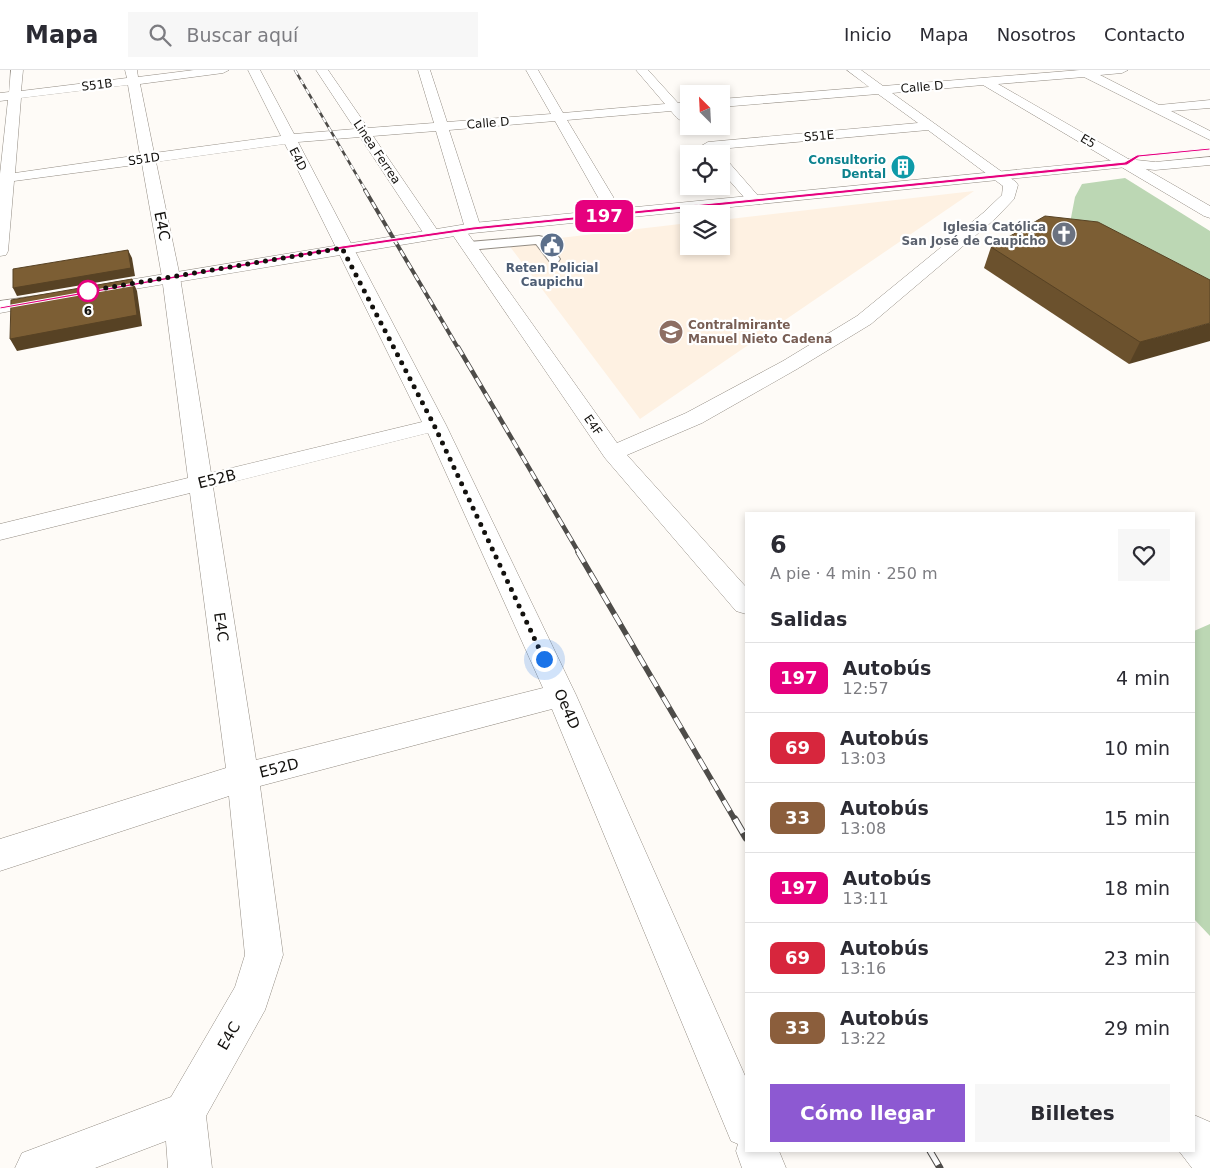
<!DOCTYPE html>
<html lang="es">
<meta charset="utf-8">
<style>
body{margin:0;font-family:"DejaVu Sans",sans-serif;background:#f7f7f7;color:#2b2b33;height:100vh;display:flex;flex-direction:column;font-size:19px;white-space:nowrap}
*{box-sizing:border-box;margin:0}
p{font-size:16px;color:#7c7c81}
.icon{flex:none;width:28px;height:28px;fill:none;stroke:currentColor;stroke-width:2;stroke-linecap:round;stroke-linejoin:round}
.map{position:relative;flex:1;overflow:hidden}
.panel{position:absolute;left:745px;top:442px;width:450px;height:640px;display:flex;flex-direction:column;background:#fff;border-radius:0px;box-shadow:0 2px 8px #0003}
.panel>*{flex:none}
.badge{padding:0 10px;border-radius:8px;font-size:18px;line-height:32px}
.needle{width:32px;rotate:336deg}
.buttons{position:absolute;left:680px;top:15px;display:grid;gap:10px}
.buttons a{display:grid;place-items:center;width:50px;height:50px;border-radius:0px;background:#fff;box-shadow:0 2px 8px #0003;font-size:25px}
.you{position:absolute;width:25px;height:25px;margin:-12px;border:4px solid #fff;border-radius:50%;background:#1a73e8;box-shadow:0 0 0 8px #1a73e833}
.map>.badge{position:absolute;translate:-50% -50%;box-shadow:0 0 0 2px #fff}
h2{padding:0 25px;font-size:19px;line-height:45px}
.round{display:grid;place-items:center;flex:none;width:52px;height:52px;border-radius:0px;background:#f7f7f7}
.head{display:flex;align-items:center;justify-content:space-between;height:85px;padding:0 25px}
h1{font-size:24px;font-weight:700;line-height:38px}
.button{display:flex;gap:10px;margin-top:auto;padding:10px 25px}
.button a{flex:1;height:58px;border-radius:0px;background:#8d59d2;color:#fff;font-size:20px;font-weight:700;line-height:58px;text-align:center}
.button a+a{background:#f7f7f7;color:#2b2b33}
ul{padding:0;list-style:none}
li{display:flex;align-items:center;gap:15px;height:70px;padding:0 25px;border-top:1px solid #e1e1e2}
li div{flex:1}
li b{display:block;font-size:19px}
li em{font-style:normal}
li .badge{min-width:55px;font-weight:700;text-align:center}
header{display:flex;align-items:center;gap:30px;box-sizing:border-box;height:70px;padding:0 25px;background:#fff;border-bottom:1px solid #e1e1e2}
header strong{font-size:24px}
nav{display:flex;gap:28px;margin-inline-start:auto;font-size:18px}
.search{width:350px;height:45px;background:#f7f7f7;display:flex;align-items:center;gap:12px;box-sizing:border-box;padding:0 18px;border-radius:0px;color:#7c7c81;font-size:19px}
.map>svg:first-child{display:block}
</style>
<header>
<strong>Mapa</strong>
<div class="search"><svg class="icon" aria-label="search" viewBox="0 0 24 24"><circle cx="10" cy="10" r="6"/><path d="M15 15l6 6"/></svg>Buscar aquí</div>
<nav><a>Inicio</a><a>Mapa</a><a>Nosotros</a><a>Contacto</a></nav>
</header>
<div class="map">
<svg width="1210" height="1098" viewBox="0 0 1210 1098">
<rect width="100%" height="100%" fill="#fefbf7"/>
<path fill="#fef1e2" d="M974,121L640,349L508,174L689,153V176H721V150Z"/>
<path fill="#bcd7b4" d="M1125,108L1210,161V238L1070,153L1075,127L1082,114Z
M1210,554V866L1194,849V561Z"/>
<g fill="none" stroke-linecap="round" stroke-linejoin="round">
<defs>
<path id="lane" d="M539,166L543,167L558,186L560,189L558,192H550L536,174L469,180L463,176L469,172Z"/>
<path id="street" d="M11,0H23L21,21L127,8L125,0H137L138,7L194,0H229L223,3L140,14L154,83L281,66L248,0H260L294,64L355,59L316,0H328L368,58L434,53L418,0H430L447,52L551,44L526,0H538L563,43L665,34L636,0H648L678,33L689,32V40H684L689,46V50C680,53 677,48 671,41L567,50L624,145L622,148H610L608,145L555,51L449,60L481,158L479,161H467L465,158L436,61L373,66L440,164L438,167H426L360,67L298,72L446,355L576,625L746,1008V1081H779L786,1098H742L736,1081L738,1074L731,1071L552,639L260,716L283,885L265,940L206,1046L212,1098H168L166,1071L95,1098H15L22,1083L171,1027L235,917L245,885L229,726L0,801V769L226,698L190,423L0,470V454L188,408L162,207L142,94L14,111L8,181L6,185L0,186V104L8,30L0,31V23L9,22ZM128,15L140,85L15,103L21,28ZM285,74L422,352L211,403L180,207L156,92ZM428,363L543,618L256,690L213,417Z
M847,0H861L883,16L1080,0H1128L1122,3L1100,5L1159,35L1210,30V38L1171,41L1210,61V70L1084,7L998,14L1210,136V148L1204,146L983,15L892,23L1016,112L1018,115L1014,129L995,149L871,254L797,299L702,353L627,385L746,517V544L736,541L605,388L450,161L452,158H464L617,373L686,343L783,291L857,246L983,143L1002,125L1003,116L928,60L708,80L701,76L708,72L918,53L878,24L721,37V29L869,17Z
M721,88L726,89L760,128L763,131L760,134H750L721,101Z
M1194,1045L1210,1052V1098H1192L1179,1081H1194Z"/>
<path id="secondary" d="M1210,87V95L1155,100L1127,97L473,163L98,225L92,224L89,220L92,216L98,215L473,153L1127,89L1155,92Z
M48,224L54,225L57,229L54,233L0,243V231Z"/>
</defs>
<use href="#lane" stroke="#938c83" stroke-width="2"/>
<use href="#street" stroke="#938c83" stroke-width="1"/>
<use href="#secondary" stroke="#938c83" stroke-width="1"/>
<use href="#lane" fill="#fff" fill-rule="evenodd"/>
<use href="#street" fill="#fff" fill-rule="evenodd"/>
<use href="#secondary" fill="#fff" fill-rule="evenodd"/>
<defs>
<path id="rail-far4" d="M295,0L366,121"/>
<path id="rail-far3" d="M365,120L458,278"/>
<path id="rail-far2" d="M458,277L579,483"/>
<path id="rail-far1" d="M578,482L735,750"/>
<path id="rail" d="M735,749L746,768
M930,1081L940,1098"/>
</defs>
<use href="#rail-far4" stroke="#4e4c49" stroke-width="2.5"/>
<use href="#rail-far3" stroke="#4e4c49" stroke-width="4"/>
<use href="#rail-far2" stroke="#4e4c49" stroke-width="4.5"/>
<use href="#rail-far1" stroke="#4e4c49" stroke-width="5.5"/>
<use href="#rail" stroke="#4e4c49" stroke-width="7"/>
<use href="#rail-far4" stroke="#fff" stroke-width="2" stroke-dasharray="5.5" stroke-linecap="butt"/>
<use href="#rail-far3" stroke="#fff" stroke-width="2.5" stroke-dasharray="7" stroke-linecap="butt"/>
<use href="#rail-far2" stroke="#fff" stroke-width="3" stroke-dasharray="9" stroke-linecap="butt"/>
<use href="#rail-far1" stroke="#fff" stroke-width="4" stroke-dasharray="12" stroke-linecap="butt"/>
<use href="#rail" stroke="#fff" stroke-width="5" stroke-dasharray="16" stroke-linecap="butt"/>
</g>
<path fill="#6b512d" d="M991,177L1210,210L1129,294L984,198Z"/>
<path fill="#574224" d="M128,180L132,188L135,206L17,226L13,218Z
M132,209L137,221L142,256L17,281L10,269Z
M1210,253V271L1129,294L1140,272Z"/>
<path fill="#7c5e34" stroke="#574224" d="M1045,146L1098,152L1210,210V253L1140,272L991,177Z
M128,180L131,198L13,218V199Z
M132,209L137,245L10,269L11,230Z"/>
<path fill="#e6007e" stroke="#fff" d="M1210,78V80L1139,87L1127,95L473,160L342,179L0,239V237L342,176L473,157L1125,92L1137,85Z"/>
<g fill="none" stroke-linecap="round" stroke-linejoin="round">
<path stroke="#13110e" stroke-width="5" stroke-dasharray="0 9" d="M88,221L342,178L434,355L544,589"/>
</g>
<defs>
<symbol id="building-disc" viewBox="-11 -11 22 22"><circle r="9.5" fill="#0f9aa8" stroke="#fff"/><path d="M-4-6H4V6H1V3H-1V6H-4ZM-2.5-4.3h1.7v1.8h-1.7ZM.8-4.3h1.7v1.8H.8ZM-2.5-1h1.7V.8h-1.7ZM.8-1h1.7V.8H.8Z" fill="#fff"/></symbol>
<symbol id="church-disc" viewBox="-11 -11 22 22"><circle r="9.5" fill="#6b7280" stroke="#fff"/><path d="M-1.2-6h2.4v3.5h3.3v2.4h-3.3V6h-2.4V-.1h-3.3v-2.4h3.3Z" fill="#fff"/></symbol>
<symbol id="civic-disc" viewBox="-11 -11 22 22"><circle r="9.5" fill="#5c6f8a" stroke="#fff"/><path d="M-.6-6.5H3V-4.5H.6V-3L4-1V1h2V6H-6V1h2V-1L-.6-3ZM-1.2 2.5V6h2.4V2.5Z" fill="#fff"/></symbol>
<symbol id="school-disc" viewBox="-11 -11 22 22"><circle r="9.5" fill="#8d6e63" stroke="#fff"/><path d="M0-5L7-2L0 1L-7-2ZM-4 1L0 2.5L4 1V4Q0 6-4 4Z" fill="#fff"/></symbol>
</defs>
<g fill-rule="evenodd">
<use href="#building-disc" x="889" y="83" width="28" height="28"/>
<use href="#church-disc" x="1050" y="150" width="28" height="28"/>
<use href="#civic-disc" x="538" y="161" width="28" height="28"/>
<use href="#school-disc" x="657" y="248" width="28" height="28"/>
</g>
<circle fill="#fff" stroke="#e6007e" stroke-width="2.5" cx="88" cy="221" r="10"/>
<g text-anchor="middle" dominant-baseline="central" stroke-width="4.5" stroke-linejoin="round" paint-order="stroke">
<g font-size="12" fill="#13110e" stroke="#fff">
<text transform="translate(97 15) rotate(-7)">S51B</text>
<text transform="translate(922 17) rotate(-5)">Calle D</text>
<text transform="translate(488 53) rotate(-5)">Calle D</text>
<text transform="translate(819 66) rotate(-5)">S51E</text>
<text transform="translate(1088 71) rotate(30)">E5</text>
<text transform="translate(377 82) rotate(56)">Linea Ferrea</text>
<text transform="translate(144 89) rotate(-8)">S51D</text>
<text transform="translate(298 89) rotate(63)">E4D</text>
<text transform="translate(593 355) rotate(55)">E4F</text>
</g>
<g font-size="12" font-weight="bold" fill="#0d838f" stroke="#fff" text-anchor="end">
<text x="886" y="90">Consultorio<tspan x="886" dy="14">Dental</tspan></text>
</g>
<g font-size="12" font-weight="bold" fill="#5b616d" stroke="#fff" text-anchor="end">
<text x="1046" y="157">Iglesia Católica<tspan x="1046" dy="14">San José de Caupicho</tspan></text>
</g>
<g font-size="12" font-weight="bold" fill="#4e5e75" stroke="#fff">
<text x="552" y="198">Reten Policial<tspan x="552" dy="14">Caupichu</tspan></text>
</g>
<g font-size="12" font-weight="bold" fill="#13110e" stroke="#fff">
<text x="88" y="241">6</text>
</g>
<g font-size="12" font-weight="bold" fill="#785e54" stroke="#fff" text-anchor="start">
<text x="688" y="255">Contralmirante<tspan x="688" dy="14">Manuel Nieto Cadena</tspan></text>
</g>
<g font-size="15" fill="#13110e" stroke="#fff">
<text transform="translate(162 156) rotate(79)">E4C</text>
<text transform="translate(217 409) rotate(-14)">E52B</text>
<text transform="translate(221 557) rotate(82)">E4C</text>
<text transform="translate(567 639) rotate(66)">Oe4D</text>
<text transform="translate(279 698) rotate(-14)">E52D</text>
<text transform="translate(229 966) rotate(-60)">E4C</text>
</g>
</g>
</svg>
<div class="buttons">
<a><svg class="needle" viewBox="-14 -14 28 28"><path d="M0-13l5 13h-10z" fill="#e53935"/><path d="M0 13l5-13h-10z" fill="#7c7c81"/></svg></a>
<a><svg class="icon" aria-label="locate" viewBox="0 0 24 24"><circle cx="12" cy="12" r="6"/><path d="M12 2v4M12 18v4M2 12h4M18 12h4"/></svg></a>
<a><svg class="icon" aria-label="layers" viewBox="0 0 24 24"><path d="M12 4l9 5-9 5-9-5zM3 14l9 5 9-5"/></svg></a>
</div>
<div class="you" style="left:544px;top:589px"></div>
<b class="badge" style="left:604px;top:146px;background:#e6007e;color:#fff">197</b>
<section class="panel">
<div class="head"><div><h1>6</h1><p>A pie · 4 min · 250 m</p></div><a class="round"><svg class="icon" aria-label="heart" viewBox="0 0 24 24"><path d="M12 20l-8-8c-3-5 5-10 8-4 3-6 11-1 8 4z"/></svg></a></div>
<h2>Salidas</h2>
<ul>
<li><span class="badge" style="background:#e6007e;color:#fff">197</span><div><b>Autobús</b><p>12:57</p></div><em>4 min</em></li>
<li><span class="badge" style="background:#d7263d;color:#fff">69</span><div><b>Autobús</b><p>13:03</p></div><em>10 min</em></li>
<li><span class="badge" style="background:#8b5e3c;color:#fff">33</span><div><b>Autobús</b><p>13:08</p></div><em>15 min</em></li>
<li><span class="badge" style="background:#e6007e;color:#fff">197</span><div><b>Autobús</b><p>13:11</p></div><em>18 min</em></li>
<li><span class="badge" style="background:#d7263d;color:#fff">69</span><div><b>Autobús</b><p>13:16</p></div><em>23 min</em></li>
<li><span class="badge" style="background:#8b5e3c;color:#fff">33</span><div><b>Autobús</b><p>13:22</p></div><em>29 min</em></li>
</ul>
<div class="button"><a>Cómo llegar</a><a>Billetes</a></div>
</section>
</div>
